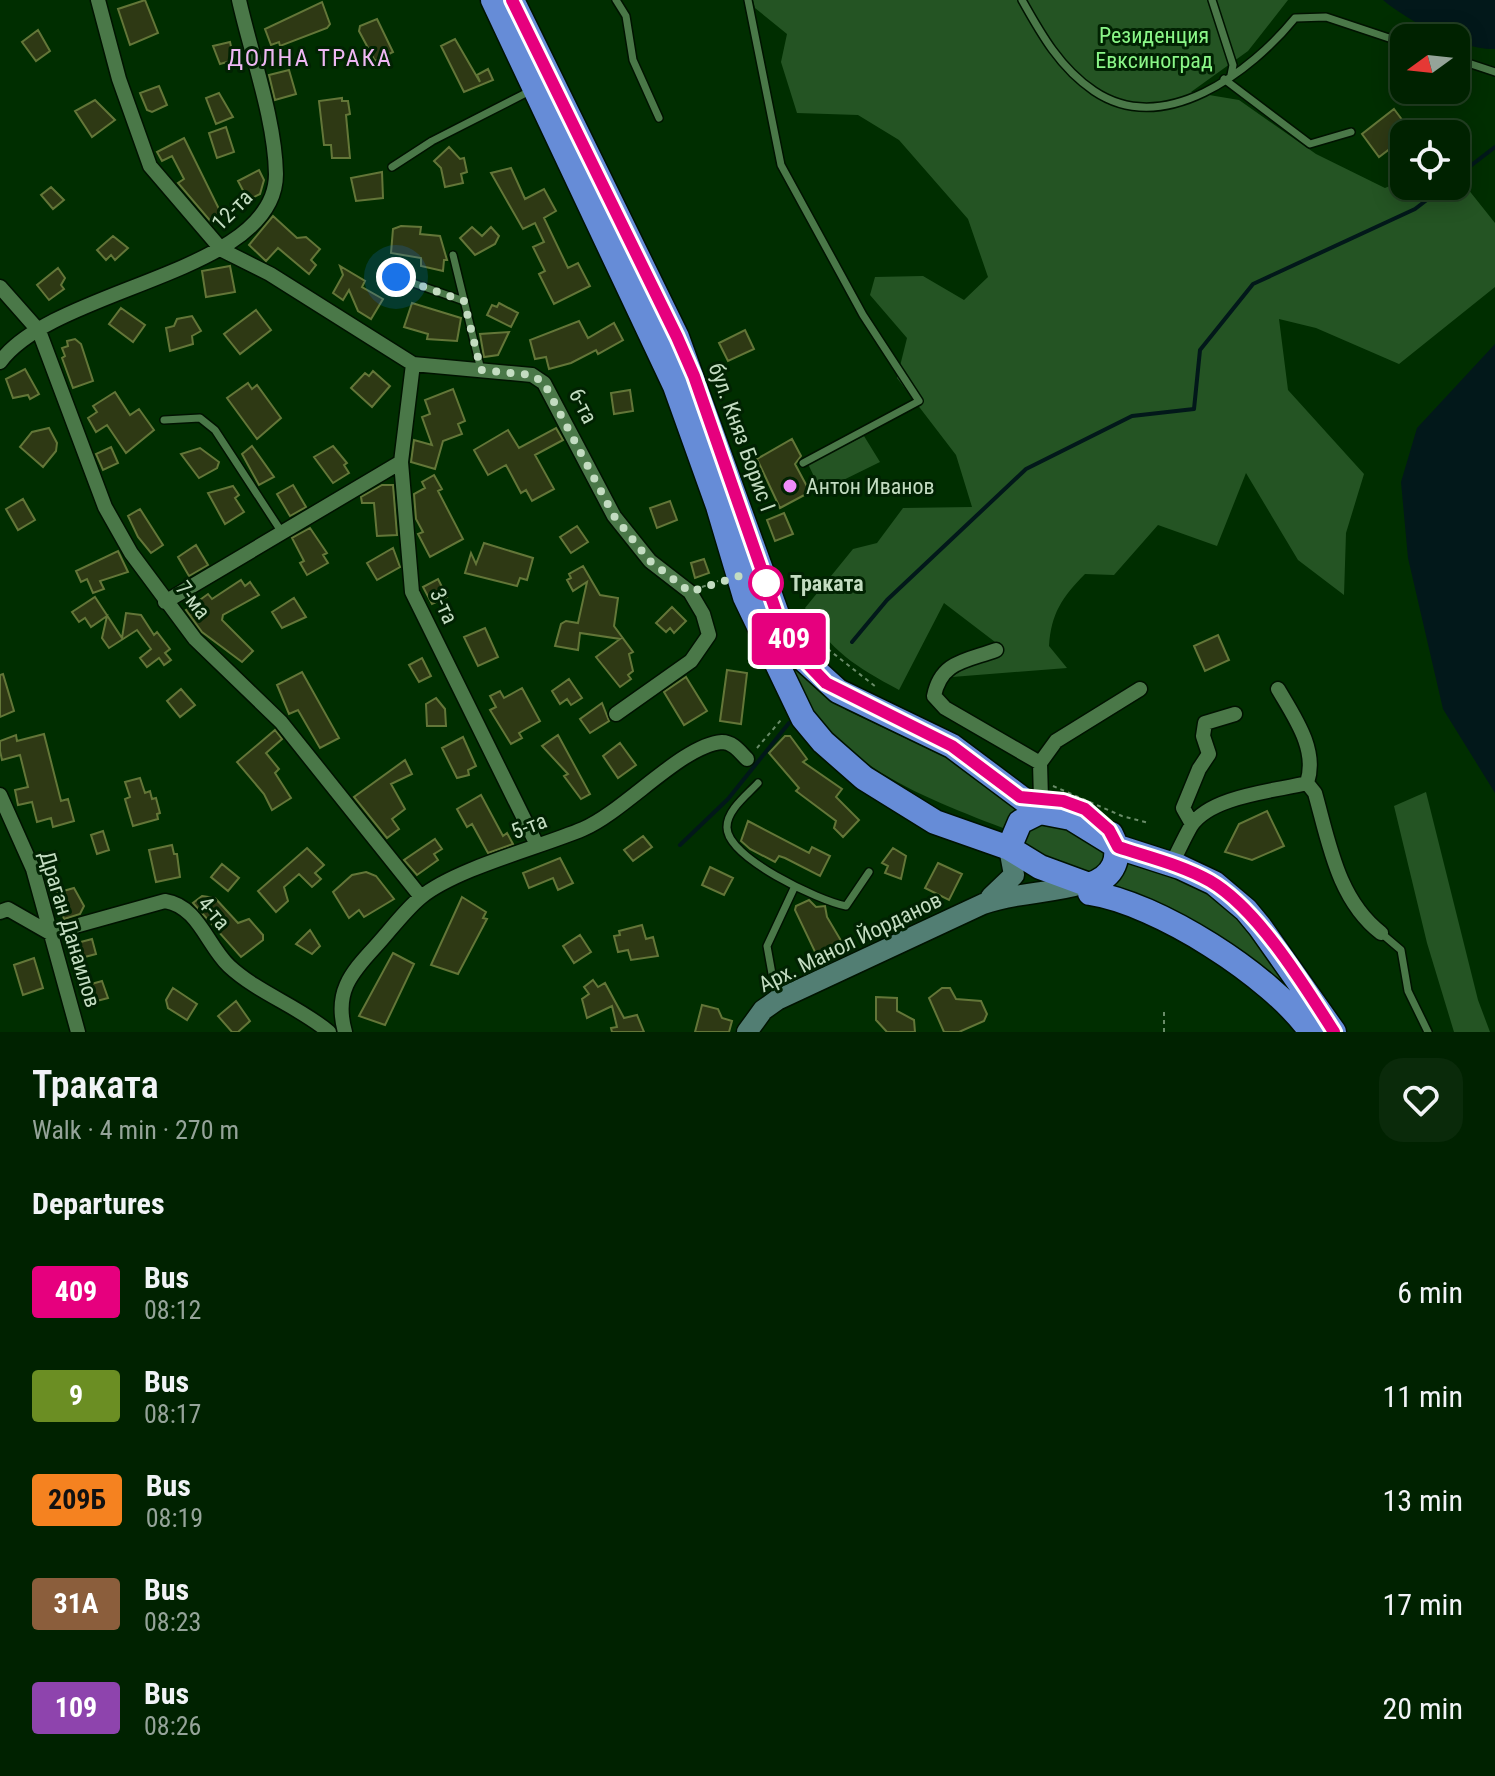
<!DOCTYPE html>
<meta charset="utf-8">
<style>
body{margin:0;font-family:"Roboto Condensed",sans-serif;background:#0a2a0a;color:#f1f3f6;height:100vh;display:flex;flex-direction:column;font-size:30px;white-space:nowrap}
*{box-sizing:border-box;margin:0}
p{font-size:26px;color:#95a499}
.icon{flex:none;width:44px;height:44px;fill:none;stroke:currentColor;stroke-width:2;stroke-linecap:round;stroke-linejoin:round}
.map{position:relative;height:1032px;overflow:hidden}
.panel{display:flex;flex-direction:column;background:#020;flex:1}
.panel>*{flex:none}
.badge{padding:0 16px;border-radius:6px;font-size:28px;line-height:52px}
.needle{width:52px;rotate:255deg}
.controls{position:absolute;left:1390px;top:24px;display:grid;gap:16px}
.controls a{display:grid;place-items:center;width:80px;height:80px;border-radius:16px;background:#020;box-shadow:0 4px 20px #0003,0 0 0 2px #223f22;font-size:40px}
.you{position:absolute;width:40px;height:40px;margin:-20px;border:6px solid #fff;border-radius:50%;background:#1a73e8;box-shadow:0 0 0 12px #1a73e833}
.map>.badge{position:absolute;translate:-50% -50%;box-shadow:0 0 0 4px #fff}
h2{padding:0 32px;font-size:30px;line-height:72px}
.round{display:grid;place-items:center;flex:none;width:84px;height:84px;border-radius:24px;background:#0a2a0a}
.head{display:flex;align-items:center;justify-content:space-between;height:136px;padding:0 32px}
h1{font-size:38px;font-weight:600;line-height:60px}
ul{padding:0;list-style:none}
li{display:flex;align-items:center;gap:24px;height:104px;padding:0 32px}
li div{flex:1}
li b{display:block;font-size:30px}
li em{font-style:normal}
li .badge{min-width:88px;font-weight:700;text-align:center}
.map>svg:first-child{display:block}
</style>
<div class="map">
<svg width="1495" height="1032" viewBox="0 0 1495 1032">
<rect width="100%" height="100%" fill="#002e00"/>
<path fill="#245423" d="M753,0H1288L1248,51L1191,92L1239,100L1316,154L1385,188L1404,180V186H1456V174L1495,223V287L1399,364L1316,328L1279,319L1288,390L1364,474L1346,533L1344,595L1298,560L1246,473L1217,546L1158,525L1114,575L1085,574C1062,597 1051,614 1049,646L1067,668L952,677L999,645L944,603L899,690C855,666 831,652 805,608L853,549L877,543L903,508L972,507L956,455L897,378L907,338L870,295L875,277L923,276L964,300L988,277L968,219L899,140L858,115L797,113L781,62L787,34L755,8Z
M864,436L880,462L821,491L808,464Z
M782,654L814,687L846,710L951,760L1020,807L1009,816L1003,828C930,800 853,771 806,704C796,690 790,670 782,654Z
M1426,792L1478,1000L1490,1032H1454L1427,943L1394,806Z
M1051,821L1102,846L1108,859L1094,874L1040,855L1020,841L1025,830Z
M1124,861C1164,874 1205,886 1237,915C1257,934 1272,963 1288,986L1283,989L1109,886Z"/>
<path fill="#02181a" d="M1383,0H1495V49C1464,51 1408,21 1383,0Z
M1495,344V793L1443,709L1408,558L1401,482L1417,428Z"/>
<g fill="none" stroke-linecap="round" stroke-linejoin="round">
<path stroke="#02181a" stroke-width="4" d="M1456,177L1495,147
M852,642L887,600L1026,469L1132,416L1194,409L1200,350L1253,284L1415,209L1445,186
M680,845L728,799L789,723"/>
</g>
<path fill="#2e3914" stroke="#637638" stroke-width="2" d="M145,0L158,33L130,45L118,9Z
M322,2L330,24L327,28L280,46L279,42L271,45L265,29Z
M377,19L393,52L375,61L359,31L360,26Z
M38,30L50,51L36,61L22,42Z
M455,39L480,82L477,75L488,69L493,80L464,92L441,46Z
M230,42L234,60L220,64L213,46Z
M289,70L296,94L275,100L269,75Z
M159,86L167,105L152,112L147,110L140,93Z
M219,93L233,117L216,124L206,98Z
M342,98V101H348L350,114L346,115L350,158H332L331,145H324L319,101Z
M95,100L115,120L92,137L75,111Z
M1394,109L1412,133L1404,134V138L1379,157L1362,134Z
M226,127L234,152L217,158L209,133Z
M184,138L221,213L212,223L178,183L184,179L172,156L162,161L157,152Z
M449,147L460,159L464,158L467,172L461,174L463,183L445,187L441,168L434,161Z
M511,168L525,199L544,189L556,211L544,218L568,268L578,263L590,286L554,304L539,274L545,271L533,247L544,242L535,223L523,229L491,173Z
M259,170L264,180L260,194L248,200L238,181Z
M382,172L383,198L356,201L351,178Z
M51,187L64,200L53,209L41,195Z
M273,216L297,238L306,237L320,249L311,260L316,265L309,274L278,248L266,261L249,245Z
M401,226L421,227L420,234L440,236L447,260H444L443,271L421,266V258L391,253L393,229Z
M472,227L482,236L491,227L499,236L495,244L475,255L460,238Z
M113,236L128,248L115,260L111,255L106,260L97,250Z
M230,266L235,292L206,297L202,271Z
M340,266L365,281L362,287L383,299L371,319L358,311L349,290L343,300L333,293L343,275Z
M58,268L65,278L61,285L64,289L49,300L37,285Z
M412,303L461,318L457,341L427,339L428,334L404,327Z
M499,303L518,313L511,327L487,315L492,305L497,307Z
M121,308L145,325L133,342L109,324Z
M256,310L271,330L240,354L224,334Z
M192,316L201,331L192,336L193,344L170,351L166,328L174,326L177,319Z
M579,321L588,338L614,323L623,340L598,354L596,350L571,363L549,369L546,357L535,359L530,340Z
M745,330L754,349L728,361L719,343Z
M509,332L498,355L484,357L480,334Z
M75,339L81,344L93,381L73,388L62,358L65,356L62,348L68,346L67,341Z
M25,369L39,394L30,399L28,395L13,398L6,379Z
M373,371L390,386L372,407L351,388L365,373L369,376Z
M248,383L252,389L257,385L281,418L257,439L227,398Z
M453,389L465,421L458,424L462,434L443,441L435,469L411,462L414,440L432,445L422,417L430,414L425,400Z
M630,390L633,411L614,414L611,393Z
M115,392L130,415L139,409L154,430L126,453L107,425L96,432L88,418L97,412L93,406Z
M49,428L57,443L56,451L43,467L20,447L32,432Z
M556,428L563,440L535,455L554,489L532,501L526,490L521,493L506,465L488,475L474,450L508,430L519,448Z
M792,439L801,456L795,464L810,492L780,508L757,459Z
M252,446L274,477L259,485L242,454Z
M333,446L347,463L344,465L349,473L333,483L314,457Z
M111,447L118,463L103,470L96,454Z
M200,448L219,462L217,468L199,478L181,454Z
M434,475L442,489L438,491L463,539L430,557L418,534L423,532L416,519L414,494L425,488L422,482Z
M293,485L306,507L290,516L277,494Z
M382,485H393L397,535L377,536L374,503H362L361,497Z
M233,486L239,495L235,498L244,512L225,524L208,493Z
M23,499L35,520L18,530L6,509Z
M670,501L677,520L657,528L650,508Z
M140,509L163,545L151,553L138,537L128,516Z
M784,513L793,534L775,541L767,520Z
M577,526L588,542L571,553L560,537Z
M310,528L327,553L323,555L328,563L307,575L300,563L304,561L292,538Z
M484,543L533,558L527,580L520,578L517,586L465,573L471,553L476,564Z
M196,545L208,565L189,576L178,557Z
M393,548L400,567L377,580L367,563Z
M118,551L128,572L100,581L104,589L93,593L87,579L81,582L76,571Z
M704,559L709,573L695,578L691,563Z
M583,566L600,595L618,598L614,626L633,652L629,654L633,671L628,675L631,679L620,687L596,657L620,639L580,633L578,650L555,646L561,624L566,621L578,623L587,582L573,591L567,580L571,578L569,574Z
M438,579L447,597L432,604L423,587Z
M241,580L245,586L250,582L259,595L223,615L222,620L253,651L242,662L202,632L186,610L208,594L212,599Z
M95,597L122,638L126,613L141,615L154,635L157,632L170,649L165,653L171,660L164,665L159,658L147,667L140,658L151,649L137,630L109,648L102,638L107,616L91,627L85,618L79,622L72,612Z
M294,598L306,617L282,628L272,612Z
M672,607L686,621L674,633L670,628L666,632L656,623Z
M485,628L498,657L478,666L464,637Z
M1218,635L1229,660L1205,671L1194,646Z
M422,658L431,676L419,682L409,665Z
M727,670L747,673L741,724L720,721Z
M302,672L339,738L320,748L298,710L289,714L277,685Z
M3,674L14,711L0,717V675Z
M686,677L707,711L684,725L664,692Z
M569,679L582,698L571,705L567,699L560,704L552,691Z
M522,688L540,721L519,733L522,738L511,744L490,710L496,707L490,696L500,691L504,698Z
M181,689L195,705L180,717L167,701Z
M436,698L445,709L446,726H427L426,704Z
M602,703L609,721L590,733L580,719Z
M275,730L282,739L266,753L279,769L275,773L291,798L272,810L264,794L237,762Z
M44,734L61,801L68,799L74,821L53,827L51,818L37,822L32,802L18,805L15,790L28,787L20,755L2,760L0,751V741L16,735L17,741Z
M558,735L590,794L581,799L564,776L568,774L542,746Z
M785,736H790L807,759L803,762L842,789L836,797L859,820L843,837L834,828L836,821L796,791L799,788L769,753Z
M463,737L476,766L468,770L469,775L457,778L442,748Z
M620,743L636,765L618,778L603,756Z
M405,760L412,774L391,784L405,809L392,819L399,829L387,838L354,797Z
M140,778L145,793L150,791L152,799L156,798L160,813L157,814L158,819L133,826L125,799L130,797L125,782Z
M481,795L503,836L507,833L513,844L488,853L472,824L467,827L457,809Z
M1267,811L1284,846L1252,860L1225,852L1239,824Z
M748,821L809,853L812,847L830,856L820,876L785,858L779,856L775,862L750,849L741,841Z
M103,831L109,850L97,854L91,835Z
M643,836L652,847L633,861L624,850Z
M435,839L442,849L434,854L438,860L417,875L404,860Z
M172,845L174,854H177L180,877L156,882L149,850Z
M307,848L324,865L315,873L321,879L312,887L299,874L284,887L288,901L276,912L258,891Z
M893,848L906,856L901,879L885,873L888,866L882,863Z
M560,858L573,883L558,890L553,878L529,888L523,873Z
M938,863L962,874L949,900L925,888Z
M222,864L239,878L228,891L211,877Z
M710,867L733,878L724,895L702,885Z
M366,872L376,876L394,899L364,917L359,910L349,918L333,892L352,875Z
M74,888L84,906L80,914L64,919L56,893Z
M202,896L215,898L238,923L249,919L263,935V940L241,957L193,903Z
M462,897L486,912L483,918L487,919L458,974L431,965Z
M809,900L816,907L825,906L827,917L843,944L817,956L795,910L796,906Z
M642,925L646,939L653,937L658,956L631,960L628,950L618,952L614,936L620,935L619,931Z
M310,930L320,946L312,954L296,944Z
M580,935L591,952L574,963L563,946Z
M92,939L96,954L81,958L77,943Z
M393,953L414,964L385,1025L359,1016Z
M34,958L43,988L23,995L14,965Z
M593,980L598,987L605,983L624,1018L637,1015L644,1032H612L611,1028L617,1027L612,1006L587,1018L582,999L589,994L584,987Z
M102,981L108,998L93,1002L88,985Z
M173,988L197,1004L187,1020L168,1008L166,1000Z
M942,988H950L956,999L981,1001L987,1014L984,1021L959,1032H944L929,998Z
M876,997L897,998V1011L914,1020L915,1032H887L876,1020Z
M236,1001L250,1021L238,1032H232L218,1016Z
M702,1005L718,1009L722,1018L732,1021L729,1032H695Z"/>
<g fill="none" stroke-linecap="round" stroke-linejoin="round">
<defs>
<path id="lane" d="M616,0L626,16L633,60L659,118
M748,0L781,165L863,315L919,401L803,463
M1022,0C1041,34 1060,68 1094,91C1164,138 1251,72 1295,18L1326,17L1404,43
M1212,0L1233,65L1231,75
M1456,59L1495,72
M1224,79L1310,144L1351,132
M392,167L432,141L530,91
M453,255L481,370
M396,277L464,301
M164,420L200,418L215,430L281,531
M758,783C747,795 727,810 727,827C726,857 819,901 846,906L869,872
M1381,933L1401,950L1408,991L1428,1032
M776,996L767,946L795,886"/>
<path id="street" d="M98,0L119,79L150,166L222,250L270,274L413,364L532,375L544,383L614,516L650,561L690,592L703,614L709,635L691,661L616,714
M0,287L39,331L105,507L131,553L195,639L281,722L421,897
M0,362C56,286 276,274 276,174C275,119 251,54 239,0
M413,364L401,462L412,592L537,845
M165,602L401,462
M996,650C966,661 941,661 934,696L945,708L1040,763L1041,799
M1278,689C1295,718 1318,750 1307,783
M1040,763L1056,741L1140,689
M0,795L33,869L78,1032
M1192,824L1183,808L1199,769L1209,754L1203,736L1205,723L1235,714
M1171,865C1178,852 1184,838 1191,826C1210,796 1275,791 1307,783L1315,793C1329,843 1338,900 1381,933
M0,912L8,909L50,933L165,901C198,906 207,945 229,966C258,993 298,1006 329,1032
M345,1032C334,993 350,974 375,947C390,931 404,911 421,897C457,868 538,848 583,829C625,811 682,745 722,742C733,742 740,752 747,759"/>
<path id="secondary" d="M991,897L1014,875L1009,848
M747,1032L763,1010L777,1000L983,904C1017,892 1049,894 1082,884"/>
<path id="highway" d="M493,0L675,386L718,506L745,597L803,718L823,742L864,778L935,822L1009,848L1040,867L1089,885L1104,895
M512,0L677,337L777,614L804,660L838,691L952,746L1040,812L1071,818L1118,847L1180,867L1214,883L1246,910L1260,927L1334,1032
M1009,848L1020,822L1040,812
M1089,885C1114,877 1123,857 1111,834
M1090,893C1157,903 1272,976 1311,1032"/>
</defs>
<use href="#lane" stroke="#001300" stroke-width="10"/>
<use href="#street" stroke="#001300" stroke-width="17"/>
<use href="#secondary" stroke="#001300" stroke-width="23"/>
<use href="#highway" stroke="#001300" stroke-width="27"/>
<path stroke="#698c68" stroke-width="2" stroke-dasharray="4 4" stroke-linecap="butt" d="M702,587L718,581
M815,639L876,687
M757,748L781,720
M1053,786L1122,816L1149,823
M1164,1032V1011"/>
<use href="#lane" stroke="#4a7848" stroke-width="7"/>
<use href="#street" stroke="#4a7848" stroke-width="14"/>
<use href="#secondary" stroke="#527e73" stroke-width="20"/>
<use href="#highway" stroke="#668cd7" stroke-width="24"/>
</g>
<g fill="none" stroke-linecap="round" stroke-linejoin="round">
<defs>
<path id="line" d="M512,0L677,337L694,376L777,614L804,660L826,683L952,746L1020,797L1063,801L1085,809L1109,830L1118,847C1148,857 1182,865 1210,881C1258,909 1304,985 1334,1032"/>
</defs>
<use href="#line" stroke="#fff" stroke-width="18"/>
<use href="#line" stroke="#e6007e" stroke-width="12"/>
<path stroke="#c3dcc1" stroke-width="8" stroke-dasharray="0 14.4" d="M396,277L464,301L481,370L532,375L544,383L614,516L650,561L690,592L739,576L766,583"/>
</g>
<circle fill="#ee8cf9" stroke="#012202" stroke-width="3" cx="790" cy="486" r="8"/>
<circle fill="#fff" stroke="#e6007e" stroke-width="4" cx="766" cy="583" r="16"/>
<g text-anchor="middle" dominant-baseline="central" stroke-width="6" stroke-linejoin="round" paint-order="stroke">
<g font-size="22" fill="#8bf788" stroke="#012202">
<text x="1154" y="35">Резиденция<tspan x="1154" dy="25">Евксиноград</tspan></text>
</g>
<g font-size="22" fill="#c3dcc1" stroke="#012202">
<text transform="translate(232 210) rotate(-45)">12-та</text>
<text transform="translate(583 406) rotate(63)">6-та</text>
<text transform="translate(742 437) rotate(70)">бул. Княз Борис I</text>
<text transform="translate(193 600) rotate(52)">7-ма</text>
<text transform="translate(444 606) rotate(65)">3-та</text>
<text transform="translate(529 826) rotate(-21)">5-та</text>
<text transform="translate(214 913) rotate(50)">4-та</text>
<text transform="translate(70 929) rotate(73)">Драган Данаилов</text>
<text transform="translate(850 942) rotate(-26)">Арх. Манол Йорданов</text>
</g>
<g font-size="22" fill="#c3dcc1" stroke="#012202" text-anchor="start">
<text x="806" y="486">Антон Иванов</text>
</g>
<g font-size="22" font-weight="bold" fill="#c3dcc1" stroke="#012202" text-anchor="start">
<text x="790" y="583">Траката</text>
</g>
<g font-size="24" letter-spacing="2" fill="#efb8f4" stroke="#012202">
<text x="310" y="58">ДОЛНА ТРАКА</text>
</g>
</g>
</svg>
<div class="controls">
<a><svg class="needle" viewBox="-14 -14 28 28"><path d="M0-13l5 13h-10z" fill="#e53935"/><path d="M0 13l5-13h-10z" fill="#95a499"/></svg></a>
<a><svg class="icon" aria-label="locate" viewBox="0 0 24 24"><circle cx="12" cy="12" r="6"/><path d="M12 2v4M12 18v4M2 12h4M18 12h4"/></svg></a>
</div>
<div class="you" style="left:396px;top:277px"></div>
<b class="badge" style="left:789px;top:639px;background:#e6007e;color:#fff">409</b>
</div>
<section class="panel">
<div class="head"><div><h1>Траката</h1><p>Walk · 4 min · 270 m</p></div><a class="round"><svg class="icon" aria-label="heart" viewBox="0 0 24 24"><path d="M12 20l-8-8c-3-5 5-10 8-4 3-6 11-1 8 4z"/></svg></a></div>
<h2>Departures</h2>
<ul>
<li><span class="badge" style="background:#e6007e;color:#fff">409</span><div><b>Bus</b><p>08:12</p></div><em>6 min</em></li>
<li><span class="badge" style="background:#6b8e23;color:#fff">9</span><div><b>Bus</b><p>08:17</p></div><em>11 min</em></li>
<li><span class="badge" style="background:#f58220;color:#111">209Б</span><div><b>Bus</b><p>08:19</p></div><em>13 min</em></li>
<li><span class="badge" style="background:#8b5e3c;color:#fff">31А</span><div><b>Bus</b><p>08:23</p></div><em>17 min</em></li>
<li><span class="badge" style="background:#8e44ad;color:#fff">109</span><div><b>Bus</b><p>08:26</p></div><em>20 min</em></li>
</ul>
</section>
